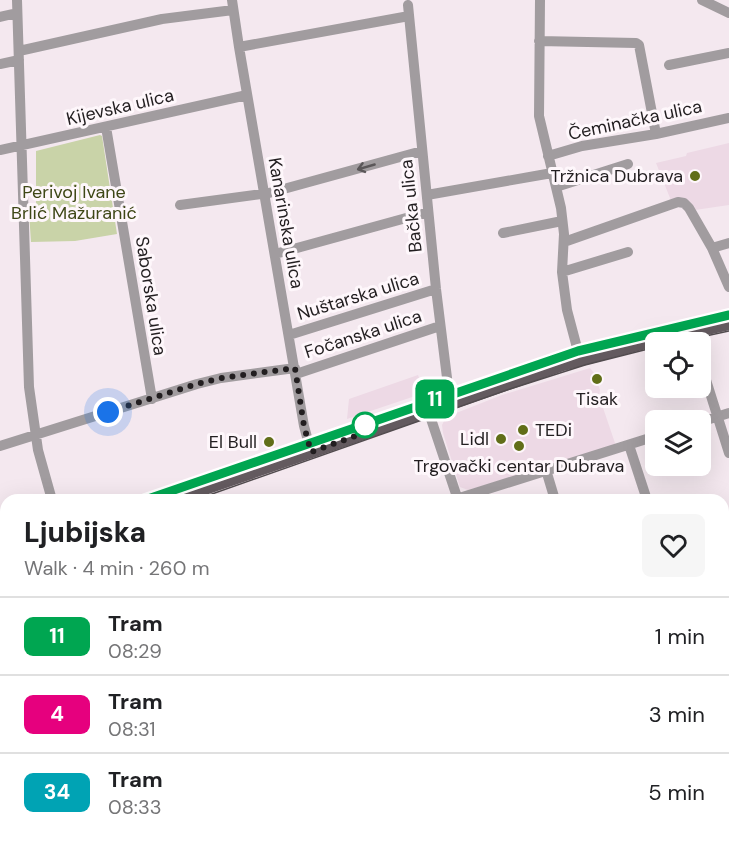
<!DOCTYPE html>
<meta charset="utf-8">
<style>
body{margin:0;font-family:"DM Sans",sans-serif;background:#f6f6f6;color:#202124;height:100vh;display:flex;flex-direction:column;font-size:22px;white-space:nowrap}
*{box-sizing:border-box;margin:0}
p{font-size:20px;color:#757577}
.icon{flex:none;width:33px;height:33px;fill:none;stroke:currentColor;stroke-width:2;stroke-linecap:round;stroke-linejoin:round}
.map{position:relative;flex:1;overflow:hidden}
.details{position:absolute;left:0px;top:494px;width:729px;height:350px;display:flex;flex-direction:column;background:#fff;border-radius:18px 18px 0 0;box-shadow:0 6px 24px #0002}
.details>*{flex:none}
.badge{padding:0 12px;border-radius:9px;font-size:21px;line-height:39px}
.fabs{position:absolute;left:645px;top:332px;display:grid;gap:12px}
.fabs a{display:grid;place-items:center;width:66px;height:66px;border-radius:9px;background:#fff;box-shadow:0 6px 24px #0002;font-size:30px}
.you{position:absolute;width:30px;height:30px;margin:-15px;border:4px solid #fff;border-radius:50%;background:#1a73e8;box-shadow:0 0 0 9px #1a73e833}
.map>.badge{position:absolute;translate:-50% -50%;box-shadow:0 0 0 3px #fff}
.round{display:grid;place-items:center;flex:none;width:63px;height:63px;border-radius:9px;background:#f6f6f6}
.overview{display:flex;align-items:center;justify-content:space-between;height:102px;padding:0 24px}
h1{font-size:28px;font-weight:800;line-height:45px}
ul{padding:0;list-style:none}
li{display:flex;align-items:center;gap:18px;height:78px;padding:0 24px;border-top:2px solid #e0e0e0}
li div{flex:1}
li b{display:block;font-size:22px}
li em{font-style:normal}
li .badge{min-width:66px;font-weight:700;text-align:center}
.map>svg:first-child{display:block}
</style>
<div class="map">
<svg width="729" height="842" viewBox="0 0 729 842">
<rect width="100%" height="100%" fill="#f4e8ef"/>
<path fill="#edd9e5" d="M729,143V205L695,210L672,203L656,163L686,156L687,153Z
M590,368L594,373L600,390L599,396L616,446L468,490L460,487L443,433L442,425L446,417L502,395Z
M418,375L424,393L347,419L349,399Z"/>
<path fill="#c9d3a8" d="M100,135L102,136L117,234L75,241L31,242L29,213L36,212V151Z"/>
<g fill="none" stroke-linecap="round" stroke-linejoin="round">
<path stroke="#a19c9f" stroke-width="10" d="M17,0L29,387L38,450L52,500
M232,0L239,47L304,426L311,452
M540,0L539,116L561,208L564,234L562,272L567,310L580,359
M702,0L729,13
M408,5L436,289L450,402
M0,17L17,13
M539,41L636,43L639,45L656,134
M239,47L409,16
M19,51L162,19L233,10
M0,64L19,60
M669,65L729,53
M106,127L152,399
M0,150L247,95
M548,156L582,146L656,134L729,118
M556,187L628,164
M427,195L552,173
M180,205L269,193L422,151
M503,233L562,221
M564,242L678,202L684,203L689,208L712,248L729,287
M712,248L729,243
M275,254L428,212
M562,272L628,252
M289,335L436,289
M700,361L729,453
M296,374L440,326
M428,410L458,500
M700,422L729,413
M629,445L647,500
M0,446L197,384L221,378L295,368
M546,470L555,500
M453,500L656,436
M0,643L6,641
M723,696L729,694
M0,707L6,726
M723,744L729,762
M41,837L42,842
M129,837L130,842
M200,837L201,842
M340,837L341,842
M410,837L412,842
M481,837L482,842
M564,837L566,842
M659,837L661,842
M258,842L274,837"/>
<path stroke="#635a5f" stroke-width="14" d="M170,500L563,364L649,341L729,323
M0,553L6,552"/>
<path stroke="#524c4f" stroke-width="1.5" d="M678,342L729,331
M145,500L578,351L729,315
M195,500L510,389L585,365L656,347
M0,545L6,544
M0,561L6,559"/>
</g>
<defs><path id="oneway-shaft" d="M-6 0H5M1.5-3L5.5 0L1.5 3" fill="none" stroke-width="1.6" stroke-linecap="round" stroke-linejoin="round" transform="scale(1.5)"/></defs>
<use stroke="#5b5759" href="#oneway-shaft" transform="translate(366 167) rotate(164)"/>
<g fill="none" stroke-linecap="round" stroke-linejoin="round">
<defs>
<path id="line" d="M145,500L578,351L729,315"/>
</defs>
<use href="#line" stroke="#fff" stroke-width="14"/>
<use href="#line" stroke="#00a651" stroke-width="9"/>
<path stroke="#221e20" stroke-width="6" stroke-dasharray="0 10.8" d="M108,412L197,384L221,378L295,368L304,426L311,452L369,431L365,425"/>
</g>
<g fill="#616e18" stroke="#fef7fb" stroke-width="2">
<circle cx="695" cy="176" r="6"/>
<circle cx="597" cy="379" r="6"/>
<circle cx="523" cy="430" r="6"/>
<circle cx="501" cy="439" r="6"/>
<circle cx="269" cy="442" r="6"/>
<circle cx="519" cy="446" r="6"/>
</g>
<circle fill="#fff" stroke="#00a651" stroke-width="3" cx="365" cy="425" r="12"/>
<g text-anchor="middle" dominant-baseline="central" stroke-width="6" stroke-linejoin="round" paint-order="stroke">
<g font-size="18" fill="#221e20" stroke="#fef7fb">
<text transform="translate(120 107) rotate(-13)">Kijevska ulica</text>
<text transform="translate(635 120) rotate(-12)">Čeminačka ulica</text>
<text transform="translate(411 206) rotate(-96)">Bačka ulica</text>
<text transform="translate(286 223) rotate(80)">Kanarinska ulica</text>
<text transform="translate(151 296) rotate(81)">Saborska ulica</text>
<text transform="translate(358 296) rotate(-17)">Nuštarska ulica</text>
<text transform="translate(363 334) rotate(-18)">Fočanska ulica</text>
</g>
<g font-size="18" fill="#221e20" stroke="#fef7fb" text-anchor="end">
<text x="683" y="176">Tržnica Dubrava</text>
<text x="597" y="399" text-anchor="middle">Tisak</text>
<text x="535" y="430" text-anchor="start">TEDi</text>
<text x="489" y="439">Lidl</text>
<text x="257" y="442">El Bull</text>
<text x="519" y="466" text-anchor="middle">Trgovački centar Dubrava</text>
</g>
<g font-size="18" fill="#3e4716" stroke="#fef7fb">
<text x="74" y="192">Perivoj Ivane<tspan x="74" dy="21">Brlić Mažuranić</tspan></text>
</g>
</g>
</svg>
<div class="fabs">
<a><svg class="icon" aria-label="locate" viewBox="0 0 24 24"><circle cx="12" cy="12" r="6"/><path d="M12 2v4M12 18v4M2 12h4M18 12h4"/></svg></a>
<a><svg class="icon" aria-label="layers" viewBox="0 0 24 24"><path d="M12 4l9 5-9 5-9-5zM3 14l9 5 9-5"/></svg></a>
</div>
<div class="you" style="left:108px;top:412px"></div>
<b class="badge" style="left:435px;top:399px;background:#00a651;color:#fff">11</b>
<section class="details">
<div class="overview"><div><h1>Ljubijska</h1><p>Walk · 4 min · 260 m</p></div><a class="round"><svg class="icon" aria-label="heart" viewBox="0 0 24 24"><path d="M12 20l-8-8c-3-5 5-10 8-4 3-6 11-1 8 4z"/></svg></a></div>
<ul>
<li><span class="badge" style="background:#00a651;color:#fff">11</span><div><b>Tram</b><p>08:29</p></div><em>1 min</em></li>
<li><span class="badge" style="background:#e6007e;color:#fff">4</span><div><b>Tram</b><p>08:31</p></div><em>3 min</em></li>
<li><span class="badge" style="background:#00a3b4;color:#fff">34</span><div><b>Tram</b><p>08:33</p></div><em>5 min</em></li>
</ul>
</section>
</div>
